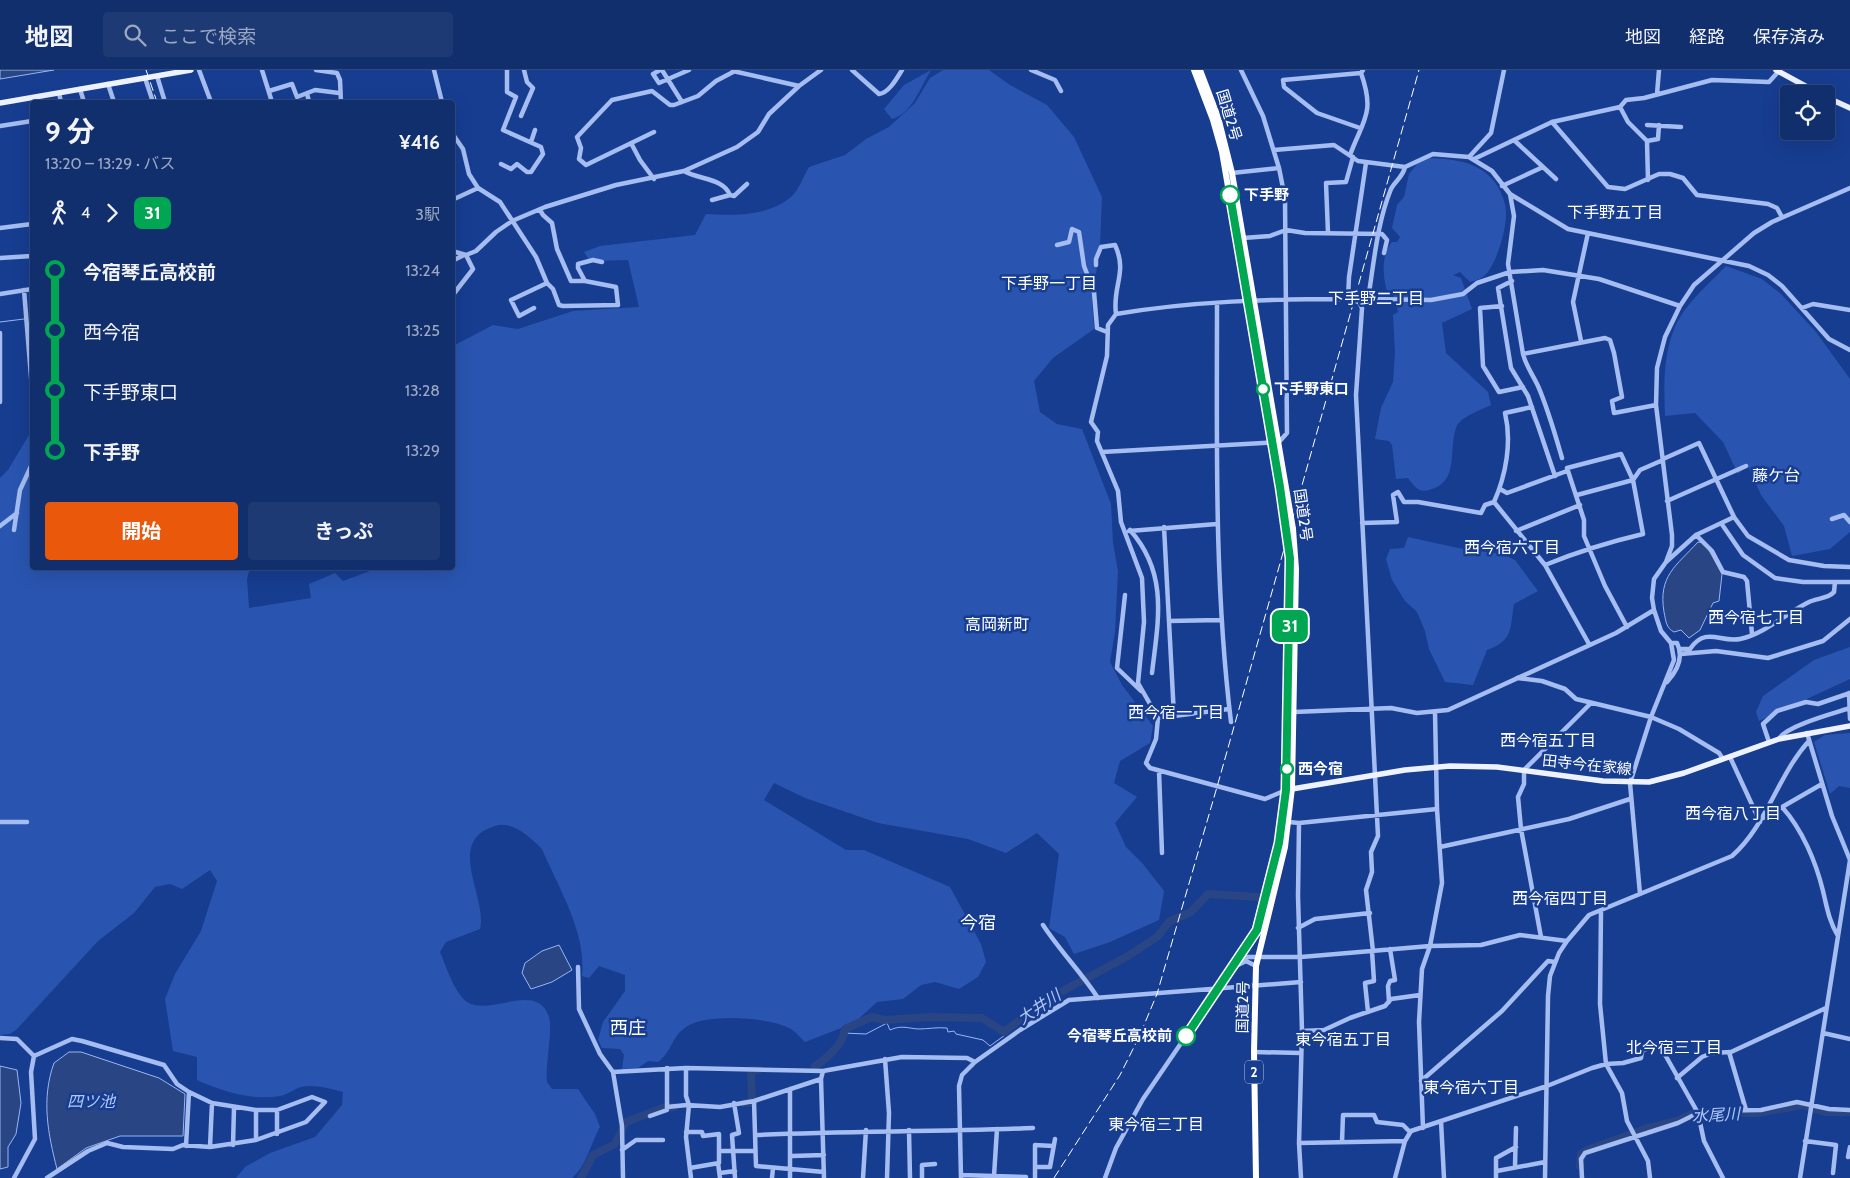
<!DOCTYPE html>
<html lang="ja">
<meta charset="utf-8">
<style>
body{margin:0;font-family:Cabin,"Noto Sans JP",sans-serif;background:#1e3a75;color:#f1f3f6;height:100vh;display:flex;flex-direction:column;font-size:19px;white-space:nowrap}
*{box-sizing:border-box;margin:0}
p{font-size:16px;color:#9ca8c2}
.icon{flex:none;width:28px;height:28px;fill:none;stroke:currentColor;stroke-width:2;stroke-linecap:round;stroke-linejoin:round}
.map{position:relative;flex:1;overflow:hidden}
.drawer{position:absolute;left:30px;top:30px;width:425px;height:470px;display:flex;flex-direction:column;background:#112e6d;border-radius:5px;box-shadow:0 5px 20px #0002,0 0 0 1px #304a80}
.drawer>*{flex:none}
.badge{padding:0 10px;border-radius:8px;font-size:18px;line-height:32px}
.buttons{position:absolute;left:1780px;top:15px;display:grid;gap:10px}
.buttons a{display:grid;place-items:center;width:55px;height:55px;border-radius:5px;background:#112e6d;box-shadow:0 5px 20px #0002,0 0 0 1px #304a80;font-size:25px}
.map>.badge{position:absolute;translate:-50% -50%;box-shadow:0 0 0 2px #fff}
.legs{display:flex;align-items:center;gap:8px;height:55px;padding:0 15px;font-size:16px}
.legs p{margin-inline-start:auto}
.summary{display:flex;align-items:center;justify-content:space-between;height:85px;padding:0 15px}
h1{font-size:28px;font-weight:700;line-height:38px}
.cta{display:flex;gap:10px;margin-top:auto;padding:10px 15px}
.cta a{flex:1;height:58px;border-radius:5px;background:#ea580c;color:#fff;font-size:20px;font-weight:700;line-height:58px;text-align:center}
.cta a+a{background:#1e3a75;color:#f1f3f6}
ul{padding:0 15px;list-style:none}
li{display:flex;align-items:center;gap:18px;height:60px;font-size:19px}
li i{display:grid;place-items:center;width:8px;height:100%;margin:0 6px;background:currentColor}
li i::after{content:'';width:12px;height:12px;margin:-6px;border:4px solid;border-radius:50%;background:#112e6d}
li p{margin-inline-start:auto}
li:first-child i{background:linear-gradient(#0000 50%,currentColor 0)}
li:last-child i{background:linear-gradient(currentColor 50%,#0000 0)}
header{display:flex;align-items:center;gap:30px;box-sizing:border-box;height:70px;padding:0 25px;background:#112e6d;border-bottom:1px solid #304a80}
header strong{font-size:24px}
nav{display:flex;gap:28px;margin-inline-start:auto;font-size:18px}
.search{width:350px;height:45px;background:#1e3a75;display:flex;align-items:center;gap:12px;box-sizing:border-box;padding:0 18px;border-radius:5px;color:#9ca8c2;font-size:19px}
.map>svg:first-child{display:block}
</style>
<header>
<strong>地図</strong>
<div class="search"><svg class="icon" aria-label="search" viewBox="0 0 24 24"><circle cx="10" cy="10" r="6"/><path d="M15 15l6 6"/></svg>ここで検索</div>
<nav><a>地図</a><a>経路</a><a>保存済み</a></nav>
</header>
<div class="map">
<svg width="1850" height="1108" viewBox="0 0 1850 1108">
<rect width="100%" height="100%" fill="#173d91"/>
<path fill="#2955b0" d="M931,0C921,16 912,44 892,49L884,39L904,15Z
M943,0H989L1010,15L1047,35L1074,67L1102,127L1100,175L1092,232L1094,259L1053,288L1034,311L1040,342L1057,354L1082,359L1111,434L1113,473L1118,501L1115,562L1110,592L1122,615L1153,656L1150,673L1120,691L1114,713L1137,727L1115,753L1126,777L1143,794L1164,821L1159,850L1110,872L1074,884L1065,867L1049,858L1059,784L1037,763L1006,783L968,769L878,753L805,728L774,713L764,730L846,780H864L950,817L981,874L986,892L978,907L959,919L935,912L921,915L903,929L877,932L854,953L805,972C801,968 796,962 791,959C769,947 707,943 686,957C671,967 672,982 658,992L648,991L638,998L622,999L624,985L620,979L602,978L598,970L603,952L625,921V905L599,896L589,908L582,906C587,863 558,817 542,779C531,768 512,750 495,756C444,771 488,828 480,859L446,872L440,882C446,896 454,922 467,932C490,947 537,910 549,947C553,960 545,995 547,1012L552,1019H578L595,1044L600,1057C591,1073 586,1097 572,1108H236L245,1097L270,1083L315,1067L342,1035L343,1022C331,1019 314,1014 301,1017C294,1019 287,1025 280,1026C253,1031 221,1021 197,1010V987L173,981L165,929L175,904L201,861L217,811L210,800L182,819L170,814L155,817L134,843L98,871L17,959L10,964L0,965V408L8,400L32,360V498H250L247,509L249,538L311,528L309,514L335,503L343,511L378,498H452L453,276L493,255L518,259L573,241L639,237L628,190L590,191L584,182L600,176L695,165L706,144C733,146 769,146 791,127C799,120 804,105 809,97L845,85L866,69L889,57L915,33L930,8Z
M1429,88C1452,89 1477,91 1493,110C1500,118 1507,134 1506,145C1506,161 1496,196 1484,206C1481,209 1474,211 1470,212L1460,202L1453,205L1461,208L1472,239L1442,253L1446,283L1488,322L1491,335C1481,340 1459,347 1456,358C1448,381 1460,412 1429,420C1418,423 1414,416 1408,408L1396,409L1392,375L1389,371L1375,369L1381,338L1393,312L1395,282L1393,245L1398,242L1393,224L1388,225C1383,209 1380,186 1392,172H1397L1400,167L1392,158L1397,135L1404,127L1409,104L1418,93Z
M1726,196L1762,209L1781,224L1816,262L1850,309V462L1830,479L1792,486L1784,456L1761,425L1748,396L1738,404L1723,372L1695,343L1665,346C1664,317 1663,289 1673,262C1682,236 1708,215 1726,196Z
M1408,467L1458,478L1502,484L1515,490L1538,521L1514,534C1510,559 1513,571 1487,580L1473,615L1445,612L1429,579L1425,561L1417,542L1405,531L1392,510L1386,489L1390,479L1404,478Z
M1850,577V609L1759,651L1756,642L1763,626L1814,590Z
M1850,663V718L1839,716L1830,724L1814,672L1825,665Z"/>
<path fill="#294584" stroke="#97b6f3" d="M0,0H54L0,9Z
M1698,472L1705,473L1722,504L1719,531L1713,533L1700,560L1689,568L1681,560L1674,562C1666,558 1666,551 1664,542C1658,506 1676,496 1698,472Z
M559,875L572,900L552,912L531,919L522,903L525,893L542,881Z
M69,982H81L159,1008L185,1024L183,1066H120L86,1078L57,1099C48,1064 41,1029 54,993Z
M0,996L17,1000L21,1033L16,1064L8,1077V1097L0,1099Z"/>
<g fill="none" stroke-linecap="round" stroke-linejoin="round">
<path stroke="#97b6f3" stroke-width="1" d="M0,252L24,249
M843,963L866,964L887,953L890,960C901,955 907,958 918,959C928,959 937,957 947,958L948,962L954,961L956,964L983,970L990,976L1005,965"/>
<path stroke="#294584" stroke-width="8" d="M815,996C823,992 841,975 843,966C844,964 844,961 845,959L872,947L884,950L929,947L982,948L1004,962L1046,930L1128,886L1157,867L1170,851L1191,842L1208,824L1259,827
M744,1033L752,1032L751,1000H758
M1580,1096L1581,1084L1587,1080L1648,1058L1677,1051L1694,1043H1758L1802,1035L1825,1042H1850
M581,1108L593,1085L615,1074L626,1052L663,1038L674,1037"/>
<path stroke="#a5bdf0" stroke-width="4.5" d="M199,0L211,32
M262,0L272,32
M316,0L337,3L340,10L341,32
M434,0L442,32
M660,0L653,4L659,13L689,0
M662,0L682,32
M852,0L879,24C889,23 897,8 902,0
M1031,0L1055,10L1061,21
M733,1L799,16
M157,6L165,32
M145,8L153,32
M108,14L114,32
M80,19L84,32
M269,21L292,14L297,27L315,20L339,23
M59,23L61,32
M307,23L309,32
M1657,24L1659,0
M1620,37L1628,52L1647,71
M521,46L533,18L527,12L524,0
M1552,52L1608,117L1625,119L1659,104H1670L1683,108L1697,125L1768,134L1777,138L1782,147
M1647,55L1681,57
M0,56L32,51
M1360,58L1317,43L1284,17L1283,10L1361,3
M654,62L586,95L579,89L581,78L577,67L612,30L652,21L670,35H674L698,26L716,11L733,2
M452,63L463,79L469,104L478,118L500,132L536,187L547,213L511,230L519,246L534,238
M1803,67L1806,61
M1515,71L1556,109
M1647,71L1648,110
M1647,71L1658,69L1659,55
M531,72L535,60
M631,73L640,90L654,109
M1274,80L1334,75L1358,91L1405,97L1433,84L1469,87L1492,101L1510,124L1514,146L1508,194L1523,284C1526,296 1533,305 1538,316C1548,339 1555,364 1562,388
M1350,85C1364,48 1375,43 1361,3L1363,0
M1469,87L1491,63L1504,0
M1474,89L1552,52L1620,37L1626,30L1644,28L1712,10L1769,12L1778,2
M501,94L511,99L517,94L527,102H531L543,84L541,77L503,60L516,27L507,22V0
M684,101C700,110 723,108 730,125L712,130
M1232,103L1279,98
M1502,116L1543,97
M1510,124L1568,159L1749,196L1768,205L1782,216L1829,269L1850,280
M730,125L734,126L747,114
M452,130L478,118
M540,140L543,145L552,153L557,179L571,211H585L616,217L618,235L563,236L559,235L553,219L547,213
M0,158L32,154
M1328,163L1326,113L1346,112L1353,87
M1243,168L1270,166L1286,160L1305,163L1382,164L1387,170L1384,183
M1057,175L1069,172L1072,159L1079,162L1084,196L1094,222L1097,258L1107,262
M452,181L466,185L476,181L496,162L512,151L545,137L616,115L684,101L737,77L758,62L769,44L799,16L821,0
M0,188L32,186
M452,191L464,185
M1096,195V189L1101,177L1115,175C1128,203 1112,216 1116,244
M585,211L578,198V194L593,190L602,192
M1512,211L1498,218L1511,298L1528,326L1555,406
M24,220L32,319
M0,224L32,219
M452,226L473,199L466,185
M1348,229L1349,207L1366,93
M1368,229C1374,193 1377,153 1391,119C1395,111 1403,107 1405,97
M1359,232L1368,229L1431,230L1463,224L1477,213L1510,202L1543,200L1599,209L1680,236
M1217,233C1217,373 1214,513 1231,652
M1502,236L1480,238L1483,296L1499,322L1523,317
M1802,238L1813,234L1850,240
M0,263V332
M1581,271L1573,232L1588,163
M1523,284L1605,268L1610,270L1614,283L1622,327L1612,331L1614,343L1656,335
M1102,382L1279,372L1287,363L1285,128L1279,98L1263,46L1241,0
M1663,389L1699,373L1734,447L1748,466L1789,490L1824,496L1850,497
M1500,419L1507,423L1567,401
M1577,425L1633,410L1640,400L1663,390
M1667,431L1746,396
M1494,432L1545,495L1589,574
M1494,432C1506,405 1512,372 1505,343L1532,337
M1832,449L1844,445L1850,452
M1362,453L1397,452L1393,425L1398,422L1404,432H1418L1481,443L1485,435L1494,432
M1721,453L1743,485L1775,508L1803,512H1850
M0,456L17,443
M1164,457L1174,646
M14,460L20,420L32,394
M1130,460C1169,504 1158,551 1152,603
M1129,461L1217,454
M1516,461L1580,435
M1696,465L1712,481L1723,502L1744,507L1747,511L1752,564
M1666,492L1672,476V465L1656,335L1657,298L1665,267L1680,236L1694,215L1754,163L1772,152L1850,118
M1545,495C1577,482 1609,472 1643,464L1633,410L1621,384L1567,398L1584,450V466L1605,516L1627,557
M1125,525L1117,598L1141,621
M1169,551L1220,550
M1680,579H1690C1706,556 1720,573 1740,569C1763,565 1788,542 1809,532C1817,528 1828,529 1834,522L1835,512
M1681,584L1716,581L1768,588L1823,571L1850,549
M1517,608L1542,611L1565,619L1576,629L1651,647L1679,659L1719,683L1723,689
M1667,612C1677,601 1684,587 1677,573H1671
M1849,623L1850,649
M1294,642L1391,638L1417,643L1448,640L1616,563L1654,540
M1158,648L1229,639
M1779,669C1785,656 1835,643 1850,638
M1769,672L1763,654L1777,641L1806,632L1818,634L1850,623
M1730,687L1760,752
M1159,701L1162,783
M1286,720L1265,729L1150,698L1146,693L1156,669L1158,648L1138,613L1144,552L1142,508L1121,452L1118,421L1097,371L1098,362L1091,352L1107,286L1108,255L1116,244C1193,231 1271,229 1348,229L1359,232L1362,238L1356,325L1378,766L1371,782L1372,802L1366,820L1373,881
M1782,737C1802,759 1816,792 1823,821C1827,838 1829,851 1838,866
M1763,748L1822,714
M0,752H27
M1289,752L1299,753L1437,739
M1299,753L1298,826L1302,961L1299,1073L1301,1108
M1440,777L1569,749L1630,729
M1640,824L1630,713L1651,647L1674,590L1671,573L1661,561L1654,540L1652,528L1654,509L1666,492L1696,465L1734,447
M1601,840L1600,934L1606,994L1622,1023L1627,1051L1648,1091L1650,1108
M1043,855C1060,881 1081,902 1098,928
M1298,858L1315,849L1370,843
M1541,867L1521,759L1518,727L1524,714V700L1591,633
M1238,895L1246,891L1256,896
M578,897L579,939L600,984L613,1002L622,1056L623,1108
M1221,913L1259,855
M1389,932L1388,916L1390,911L1395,910L1390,879
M1368,942L1365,913L1374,911L1372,881
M1302,961L1324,960L1350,948L1385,936L1391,929L1420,925
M1823,963L1850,969
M0,968L17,969L34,986
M1254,982L1301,983
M1729,982L1746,1040
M885,989L889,1043L887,1108
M686,998V1026L689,1035L686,1067L691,1108
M823,1001L821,1009L824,1108
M613,1002L686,998L823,1001L902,987L967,988L975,992
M1677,1008L1702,987L1712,983L1731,982L1826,938
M1421,1011L1502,941L1548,891L1555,892
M790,1019V1108
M754,1031L756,1096L824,1102
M734,1033L739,1063L732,1065L735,1108
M667,1037L687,1035L720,1037L754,1031L821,1009
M256,1040V1070
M277,1040V1064
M650,1046L667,1040V998
M1441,1051L1444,1108
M1423,1058L1419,952L1422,899L1430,876L1442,813L1437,739L1435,642
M909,1060L910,1108
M686,1062H702L703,1066L719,1064V1093L690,1098
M755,1065C847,1061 940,1062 1033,1058
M1805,1071L1836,1075L1833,1103
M1342,1072L1343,1045H1374L1377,1052L1403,1055L1410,1062
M1299,1073L1405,1071
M233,1075L234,1038
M186,1076L189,1022
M210,1077L212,1033
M622,1080L636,1070H663
M720,1081H755
M792,1086L824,1085
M1848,1087L1850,1077
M718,1093L720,1108
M1515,1096L1516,1058
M1035,1097H1050L1055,1069
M1497,1101L1545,1092
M720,1103L735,1101
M961,1105L1026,1107
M994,1106L997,1059
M14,1108L35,1069L31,1002L34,986L72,969L82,971L164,995L177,1014L189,1022L212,1033L256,1040H277L312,1027L325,1032L306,1052L256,1070L210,1077L183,1075L173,1079L123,1077L107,1073L88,1081L47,1108
M772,1108L773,1098
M863,1108L866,1060
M922,1108V1095L935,1094
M961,1108L959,1016L962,1005L975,992L1020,960L1069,930L1301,912
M1035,1108V1075L1053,1076
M1105,1108L1116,1078L1143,1029L1218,919L1244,887H1301L1430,876L1481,875L1520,865L1567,871
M1395,1108L1405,1071L1411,1061L1547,1016L1592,998L1606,994L1623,993L1641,988L1642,981L1659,974L1698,1043L1678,1053L1585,1083L1581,1089L1582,1108
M1496,1108V1088L1516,1077
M1545,1108L1548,926L1550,906L1559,883L1567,871L1589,845L1732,786C1767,755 1777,707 1808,672
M1723,1108L1704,1071L1698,1043L1701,1041L1761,1040L1797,1032L1829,1039L1850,1040
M1800,1108L1850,790L1832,746L1807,663"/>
<path stroke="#eef2ff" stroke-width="5.5" d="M1776,0L1820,24
M1826,27L1850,38
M0,33L191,0
M1286,720L1405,700L1450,696L1497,697L1603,711L1649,712L1684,703L1779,669L1850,656"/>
<path stroke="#fff" stroke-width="6" d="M1194,0L1213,50L1222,82L1286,452
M1200,0L1218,47L1232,103L1290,441
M1259,855C1287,768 1288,681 1289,591C1290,552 1293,514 1289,476
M1256,1108L1254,982L1256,896L1285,777L1292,718L1296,499L1293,459"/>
<path stroke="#fff" stroke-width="1" stroke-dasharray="9 4" stroke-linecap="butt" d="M146,0L157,32
M1054,1108L1120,1005L1139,967L1157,924L1217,717L1419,0"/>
<path stroke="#fff" stroke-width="6" d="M1290,441L1293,459
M1286,452L1289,476"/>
</g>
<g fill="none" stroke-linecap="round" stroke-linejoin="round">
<defs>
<path id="line-1" d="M1186,966L1257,860L1279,773L1286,720L1290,488L1280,417L1230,125"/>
</defs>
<use href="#line-1" stroke="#fff" stroke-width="11"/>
<use href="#line-1" stroke="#00a651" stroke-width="8"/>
</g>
<g fill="#fff" stroke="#00a651" stroke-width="2.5">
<circle cx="1230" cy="125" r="9"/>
<circle cx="1263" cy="319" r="6"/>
<circle cx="1287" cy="699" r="6"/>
<circle cx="1186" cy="966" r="9"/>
</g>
<g text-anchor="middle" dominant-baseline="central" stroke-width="5" stroke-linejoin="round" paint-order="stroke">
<rect fill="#173d91" stroke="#b9c5de" stroke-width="1" x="1245" y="990.5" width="18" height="23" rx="4"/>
<g font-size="14" font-weight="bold" fill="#fff">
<text x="1254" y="1002">2</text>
</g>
<g font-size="15" fill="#fff" stroke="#173d91">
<text transform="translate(1229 45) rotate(73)">国道2号</text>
<text transform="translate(1303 445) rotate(82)">国道2号</text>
<text transform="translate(1587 695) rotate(6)">田寺今在家線</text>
<text transform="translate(1243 937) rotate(-89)">国道2号</text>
</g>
<g font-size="15" font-weight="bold" fill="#fff" stroke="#173d91" text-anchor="start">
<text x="1244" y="125">下手野</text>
<text x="1274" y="319">下手野東口</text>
<text x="1298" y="699">西今宿</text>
<text x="1172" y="966" text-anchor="end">今宿琴丘高校前</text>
</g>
<g font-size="16" fill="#fff" stroke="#173d91">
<text x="1615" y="142">下手野五丁目</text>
<text x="1049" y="213">下手野一丁目</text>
<text x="1376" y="228">下手野二丁目</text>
<text x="1776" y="405">藤ケ台</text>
<text x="1512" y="477">西今宿六丁目</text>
<text x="1756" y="547">西今宿七丁目</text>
<text x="997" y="554">高岡新町</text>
<text x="1176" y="642">西今宿一丁目</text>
<text x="1548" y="670">西今宿五丁目</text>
<text x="1733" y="743">西今宿八丁目</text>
<text x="1560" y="828">西今宿四丁目</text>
<text x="1343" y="969">東今宿五丁目</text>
<text x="1674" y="977">北今宿三丁目</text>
<text x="1471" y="1017">東今宿六丁目</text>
<text x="1156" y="1054">東今宿三丁目</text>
</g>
<g font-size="16" font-style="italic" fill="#b1c8f7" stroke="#173d91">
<text transform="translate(1039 937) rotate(-34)">大井川</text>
<text x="91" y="1031">四ツ池</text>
<text transform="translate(1716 1045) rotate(-3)">水尾川</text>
</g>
<g font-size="18" fill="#fff" stroke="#173d91">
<text x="978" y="853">今宿</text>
<text x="628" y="958">西庄</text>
</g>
</g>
</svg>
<div class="buttons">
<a><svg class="icon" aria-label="locate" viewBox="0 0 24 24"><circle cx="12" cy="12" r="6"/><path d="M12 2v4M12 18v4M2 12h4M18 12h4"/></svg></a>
</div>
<b class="badge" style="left:1290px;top:556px;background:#00a651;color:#fff">31</b>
<section class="drawer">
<div class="summary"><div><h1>9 分</h1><p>13:20 – 13:29 · バス</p></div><b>¥416</b></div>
<div class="legs"><svg class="icon" aria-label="walk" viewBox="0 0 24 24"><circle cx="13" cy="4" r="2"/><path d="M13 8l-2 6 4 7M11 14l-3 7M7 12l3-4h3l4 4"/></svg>4<svg class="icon" aria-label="forward" viewBox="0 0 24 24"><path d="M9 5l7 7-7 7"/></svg><b class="badge" style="background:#00a651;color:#fff">31</b><p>3駅</p></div>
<ul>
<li><i style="color:#00a651"></i><b>今宿琴丘高校前</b><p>13:24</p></li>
<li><i style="color:#00a651"></i><span>西今宿</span><p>13:25</p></li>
<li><i style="color:#00a651"></i><span>下手野東口</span><p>13:28</p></li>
<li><i style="color:#00a651"></i><b>下手野</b><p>13:29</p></li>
</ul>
<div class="cta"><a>開始</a><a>きっぷ</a></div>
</section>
</div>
